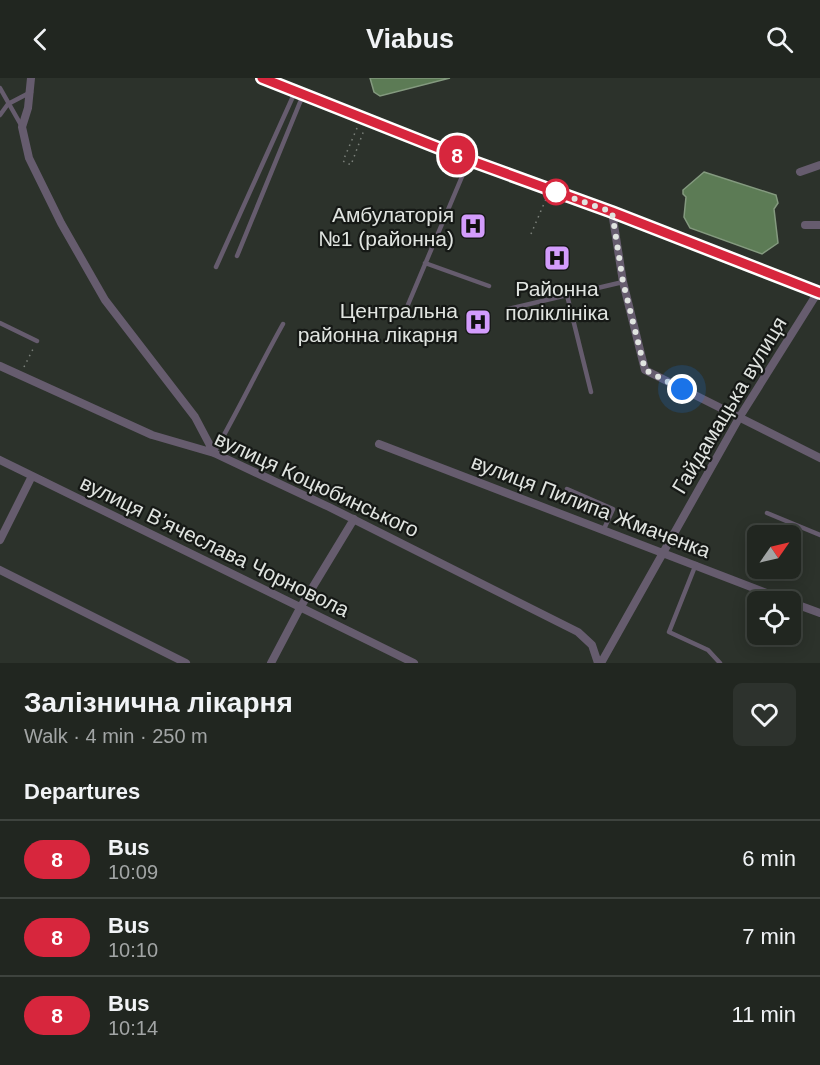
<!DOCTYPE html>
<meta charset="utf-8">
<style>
body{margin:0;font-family:Arial,sans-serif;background:#2d322d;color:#f1f3f6;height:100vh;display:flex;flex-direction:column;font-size:22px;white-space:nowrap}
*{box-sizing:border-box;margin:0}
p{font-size:20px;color:#a2a5a5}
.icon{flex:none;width:33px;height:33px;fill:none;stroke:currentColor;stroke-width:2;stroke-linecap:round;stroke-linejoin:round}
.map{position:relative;height:585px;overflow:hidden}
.sheet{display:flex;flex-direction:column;background:#212620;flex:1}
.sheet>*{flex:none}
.badge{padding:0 12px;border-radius:20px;font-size:21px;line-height:39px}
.needle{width:39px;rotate:56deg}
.controls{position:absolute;left:747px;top:447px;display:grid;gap:12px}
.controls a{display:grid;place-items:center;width:54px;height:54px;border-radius:9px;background:#212620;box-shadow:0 3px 15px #0003,0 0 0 2px #3e433e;font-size:30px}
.you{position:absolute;width:30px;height:30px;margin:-15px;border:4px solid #fff;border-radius:50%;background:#1a73e8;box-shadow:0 0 0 9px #1a73e833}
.map>.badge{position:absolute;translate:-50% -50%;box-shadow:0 0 0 3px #fff}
h2{padding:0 24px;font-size:22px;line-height:54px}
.round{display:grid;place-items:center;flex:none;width:63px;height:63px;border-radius:9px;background:#2d322d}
.summary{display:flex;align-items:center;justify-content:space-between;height:102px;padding:0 24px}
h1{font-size:28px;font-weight:800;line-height:45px}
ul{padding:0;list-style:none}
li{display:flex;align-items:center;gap:18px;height:78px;padding:0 24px;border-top:2px solid #3e433e}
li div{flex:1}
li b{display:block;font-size:22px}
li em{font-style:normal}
li .badge{min-width:66px;font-weight:700;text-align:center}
header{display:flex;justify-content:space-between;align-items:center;height:78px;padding:0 24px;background:#212620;font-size:27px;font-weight:800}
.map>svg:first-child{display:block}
</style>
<header><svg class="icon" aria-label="back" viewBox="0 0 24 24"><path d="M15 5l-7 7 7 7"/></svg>Viabus<svg class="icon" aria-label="search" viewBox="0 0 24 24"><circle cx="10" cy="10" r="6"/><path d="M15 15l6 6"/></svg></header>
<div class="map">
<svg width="820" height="585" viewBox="0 0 820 585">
<rect width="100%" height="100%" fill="#2c322b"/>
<path fill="#5c7b55" stroke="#849a7f" stroke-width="1.5" d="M370,0H450L380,18L374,14Z
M704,94L776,117L778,125L774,131L778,165L762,176L690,150L684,139L686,119L683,116V112Z"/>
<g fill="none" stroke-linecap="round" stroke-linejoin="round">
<path stroke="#7b807a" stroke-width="1.5" stroke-dasharray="1.5 4.5" stroke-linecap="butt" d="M357,50L343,83L351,87L364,52
M531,156L546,121
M24,289L34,269"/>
<path stroke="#665c6e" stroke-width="4.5" d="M0,10L21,47
M0,37L8,26L31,14
M237,178L303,17
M425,185L489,208
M216,189L295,14
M567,217L591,314
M407,229L469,82
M508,231L623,204
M0,245L37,263
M214,375C238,333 259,289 283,246
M567,411L613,431L604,451
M767,435L820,457
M696,486L669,554L708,572L720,585"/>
<path stroke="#665c6e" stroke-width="8" d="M31,0L28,30L22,49L29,80L61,145L105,222L195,339L214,375
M800,94L820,87
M612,134L623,204L645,292L820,380
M805,147H820
M0,288L152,357L214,375L329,429L578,554L592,567L598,585
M379,366L790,524
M0,382L414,585
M0,462L32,398
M0,492L186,585
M790,524L820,535
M271,585L300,530L354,441
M601,585L739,340L818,214"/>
<path stroke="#847490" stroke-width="12" d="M262,0L469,82L612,134L820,215"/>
</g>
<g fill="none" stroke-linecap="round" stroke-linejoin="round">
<defs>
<path id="line" d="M262,0L469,82L612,134L820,215"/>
</defs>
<use href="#line" stroke="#fff" stroke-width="14"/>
<use href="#line" stroke="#d7263d" stroke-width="9"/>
<path stroke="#e0e4e0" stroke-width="6" stroke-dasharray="0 10.8" d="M556,114L550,112L612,134L623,204L645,292L682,311"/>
</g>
<defs>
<symbol id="hospital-square" viewBox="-11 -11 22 22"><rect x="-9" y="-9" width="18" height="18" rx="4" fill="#d39cfc" stroke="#161916"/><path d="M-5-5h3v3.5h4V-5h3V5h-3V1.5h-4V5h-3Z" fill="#111"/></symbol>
</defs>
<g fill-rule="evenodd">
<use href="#hospital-square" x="458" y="133" width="30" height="30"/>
<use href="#hospital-square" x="542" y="165" width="30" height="30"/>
<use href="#hospital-square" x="463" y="229" width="30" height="30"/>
</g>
<circle fill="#fff" stroke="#d7263d" stroke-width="3" cx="556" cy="114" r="12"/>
<g text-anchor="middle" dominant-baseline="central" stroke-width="4.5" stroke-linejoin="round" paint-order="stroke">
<g font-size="21" fill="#e0e4e0" stroke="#161916" text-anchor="end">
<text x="454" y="136">Амбулаторія<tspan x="454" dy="24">№1 (районна)</tspan></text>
<text x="557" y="210" text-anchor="middle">Районна<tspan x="557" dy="24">поліклініка</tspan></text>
<text x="458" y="232">Центральна<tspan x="458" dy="24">районна лікарня</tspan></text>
</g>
<g font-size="21" fill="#e0e4e0" stroke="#161916">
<text transform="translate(729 327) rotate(-59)">Гайдамацька вулиця</text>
<text transform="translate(317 406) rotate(25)">вулиця Коцюбинського</text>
<text transform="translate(591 428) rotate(21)">вулиця Пилипа Жмаченка</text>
<text transform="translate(215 468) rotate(26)">вулиця Вʼячеслава Чорновола</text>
</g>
</g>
</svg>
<div class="controls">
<a><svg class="needle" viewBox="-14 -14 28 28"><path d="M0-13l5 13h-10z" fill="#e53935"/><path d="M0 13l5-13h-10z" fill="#a2a5a5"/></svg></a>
<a><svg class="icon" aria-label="locate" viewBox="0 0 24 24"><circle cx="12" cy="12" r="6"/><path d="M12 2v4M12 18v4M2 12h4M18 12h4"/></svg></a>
</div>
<div class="you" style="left:682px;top:311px"></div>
<b class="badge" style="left:457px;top:77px;background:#d7263d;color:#fff">8</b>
</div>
<section class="sheet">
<div class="summary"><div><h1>Залізнична лікарня</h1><p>Walk · 4 min · 250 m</p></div><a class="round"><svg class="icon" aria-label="heart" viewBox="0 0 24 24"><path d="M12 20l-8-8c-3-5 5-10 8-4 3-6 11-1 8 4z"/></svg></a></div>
<h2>Departures</h2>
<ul>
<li><span class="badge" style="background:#d7263d;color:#fff">8</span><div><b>Bus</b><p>10:09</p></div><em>6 min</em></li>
<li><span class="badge" style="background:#d7263d;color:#fff">8</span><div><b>Bus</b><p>10:10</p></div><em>7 min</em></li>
<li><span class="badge" style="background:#d7263d;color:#fff">8</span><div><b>Bus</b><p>10:14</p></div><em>11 min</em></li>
</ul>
</section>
